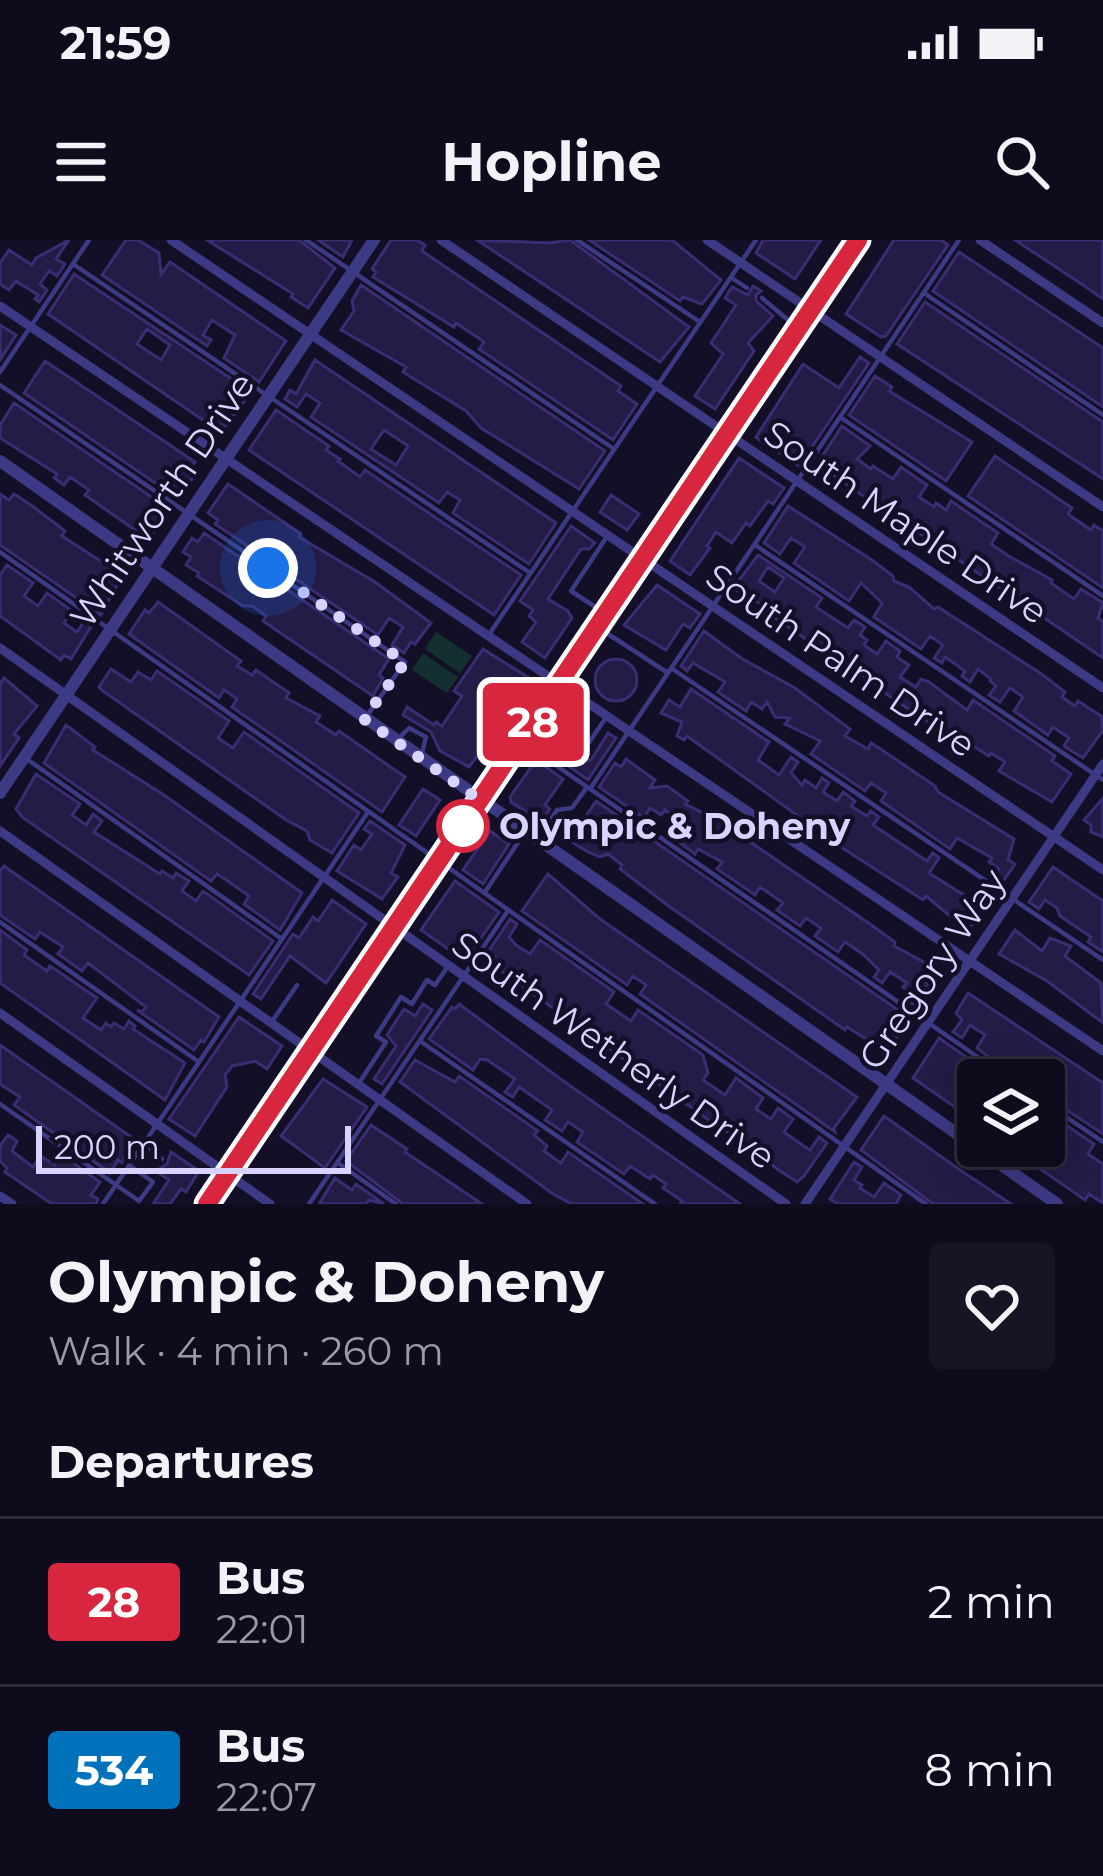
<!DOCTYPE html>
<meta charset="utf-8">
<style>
body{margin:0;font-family:Montserrat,sans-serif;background:#171425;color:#f1f3f6;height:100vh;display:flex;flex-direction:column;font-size:45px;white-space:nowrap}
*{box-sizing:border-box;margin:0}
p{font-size:39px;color:#9b9ba3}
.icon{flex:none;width:66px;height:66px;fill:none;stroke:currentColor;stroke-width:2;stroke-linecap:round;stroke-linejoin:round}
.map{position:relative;height:964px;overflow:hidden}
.details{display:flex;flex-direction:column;background:#0e0b1c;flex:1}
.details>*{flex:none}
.badge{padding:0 24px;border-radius:9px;font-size:42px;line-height:78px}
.fabs{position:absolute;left:957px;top:819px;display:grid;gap:24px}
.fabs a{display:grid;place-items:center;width:108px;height:108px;border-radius:12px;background:#0e0b1c;box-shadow:0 6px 30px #0003,0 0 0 3px #2e2b3b;font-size:60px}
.scale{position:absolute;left:36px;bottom:30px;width:315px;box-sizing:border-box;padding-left:12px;border:6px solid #d9d4ff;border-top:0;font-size:33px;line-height:42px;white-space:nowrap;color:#d9d4ff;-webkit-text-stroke:9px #130f26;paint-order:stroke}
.you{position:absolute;width:60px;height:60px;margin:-30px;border:9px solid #fff;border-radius:50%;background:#1a73e8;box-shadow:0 0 0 18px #1a73e833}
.map>.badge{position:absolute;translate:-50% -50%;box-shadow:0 0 0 6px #fff}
h2{padding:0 48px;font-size:45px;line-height:108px}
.round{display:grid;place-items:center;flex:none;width:126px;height:126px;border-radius:12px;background:#171425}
.head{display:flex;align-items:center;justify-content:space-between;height:204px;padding:0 48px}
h1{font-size:57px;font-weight:700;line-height:90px}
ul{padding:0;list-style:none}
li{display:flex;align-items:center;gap:36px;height:168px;padding:0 48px;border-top:3px solid #2e2b3b}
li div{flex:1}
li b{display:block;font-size:45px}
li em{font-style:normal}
li .badge{min-width:132px;font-weight:700;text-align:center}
.status{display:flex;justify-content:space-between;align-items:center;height:84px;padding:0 60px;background:#0e0b1c;direction:ltr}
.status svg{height:33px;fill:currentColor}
header{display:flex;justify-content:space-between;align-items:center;height:156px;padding:0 48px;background:#0e0b1c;font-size:54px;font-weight:700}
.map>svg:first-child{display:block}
</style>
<div class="status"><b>21:59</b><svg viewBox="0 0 49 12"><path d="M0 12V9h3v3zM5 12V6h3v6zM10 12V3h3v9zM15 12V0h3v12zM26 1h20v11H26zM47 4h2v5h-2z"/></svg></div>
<header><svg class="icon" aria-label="menu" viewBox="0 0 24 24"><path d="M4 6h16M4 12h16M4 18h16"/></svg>Hopline<svg class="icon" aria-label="search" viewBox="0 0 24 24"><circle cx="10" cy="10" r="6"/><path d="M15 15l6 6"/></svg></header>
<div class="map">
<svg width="1103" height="964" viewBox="0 0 1103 964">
<rect width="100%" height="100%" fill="#130f26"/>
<path fill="#12302f" d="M436,392L472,416L460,433L425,409Z
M423,413L458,437L447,453L412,430Z"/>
<path fill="#241b47" stroke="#3b2d73" stroke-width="3" fill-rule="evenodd" d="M69,0L56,19L65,24L57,36L49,31L40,44L47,50L39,62L35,59L38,55L16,41L9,50L0,44V23L9,10L32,25L36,18Z
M126,0H138L159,13L161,34L170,22L286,101L259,142L224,118L235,95L212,80L203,95L211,100L207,106L102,35Z
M207,0H299L335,28L308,68L291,57L293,54Z
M318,0H352L343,17Z
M391,0H417L425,5L422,11L621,146L618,151L637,164L613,200L479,109L484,102L456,83L454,87L373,37L376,32L372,29Z
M477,0L549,3L570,0L689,87L660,122Z
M589,0H672L721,40L702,64L683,57L680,61Z
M763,0H821L795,39L756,13Z
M894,0H941L948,5L886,96L881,97L846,74Z
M1015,0H1103V59L1083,45Z
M959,12L1103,108V167L933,51Z
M74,34L251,152L226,186L215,184L213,187L48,74ZM147,89L170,105L161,120L137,104Z
M361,45L605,211L579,249L481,188L466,171L403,132L406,127L341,90L354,71L352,61Z
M753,46L761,51L756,55V61L773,76L748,103L754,111L715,169L695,156L723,114L711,103L736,65L725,58L732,47L748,55Z
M925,62L1103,182V239L897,104Z
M0,85L16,95L0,120Z
M860,117L869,123L799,226L756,197L803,124L839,148Z
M315,120L556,283L529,324L453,273L460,260L447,252L439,263L311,177L320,163L306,154L297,167L285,159L290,150L296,154ZM384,190L408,206L396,225L371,209Z
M45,121L195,222L191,228L197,232L186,248L181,245L174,256L24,153Z
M875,136L892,147L889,151L972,202L946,241L849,175Z
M14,163L169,269L149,300L85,255L89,250L70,237L64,245L54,238L57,234L0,198V185Z
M276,170L329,206L326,210L340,219L338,221L360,237L365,230L521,335L494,375L249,210Z
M842,186L870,206L857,219L871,229L873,226L893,239L901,227L927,245L919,257L934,267L936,263L946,270L951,261L998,293L991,304L1007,315L1052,340L1051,343L1074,359L1081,349L1103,363L1098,378L1103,382V418L903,282L906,279L873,263L825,229L829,223L821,218Z
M995,216L1072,268L1068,274L1091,290L1094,285L1103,291V348L968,256Z
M739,218L784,248L773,264L768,261L750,286L746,283L732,303L716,292L707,306L710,308L690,335L670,321Z
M228,244L301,294L299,297L375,342L431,383L415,404L411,402L404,413L392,405L403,387L389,378L378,395L215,284L218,280L208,273Z
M0,254L9,260L14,254L31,265L65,291L62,296L122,335L101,375L0,305Z
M611,255L639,274L627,290L600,272Z
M788,266L872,320L893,336L894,341L909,347L934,369L938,367L1043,435L1065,452L1062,457L1075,466L1078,461L1101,476L1103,490L1083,518L1064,506L1069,498L1053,487L1048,495L1014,471L1023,457L1010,448L1000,462L989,455L996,446L990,441L991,439L978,429L970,442L962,436L965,431L945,417L942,423L934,418L943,405L930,396L921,409L874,377L882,363L861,343L849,361L794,323L805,307L791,298L780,314L764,303Z
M571,286L595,303L589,309H581L548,359L568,371L572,378L545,418L522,402L536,382L529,376L533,370L520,361Z
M204,293L389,419L379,435L383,438L373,456L263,381L266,376L252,366H243L197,336L199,333L186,325L191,317L183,312L192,298L198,302Z
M758,315L822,358L816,367L848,388L854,380L865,387L860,395L867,400L864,405L877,414L886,401L900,411L897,417L909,425L900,437L916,447L921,439L929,442L967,470L973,460L1055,516L1052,521L1071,534L1052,562L999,531L1005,522L991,513L989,516L962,499L960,503L932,485L882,451L884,448L833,418L762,369L764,366L733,348ZM768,327L784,338L775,352L759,341Z
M7,325L33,343L24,356L38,366L47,353L72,371L64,383L77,392L85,380L92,385L71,419L64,415L61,420L0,376V335Z
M657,345L700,374L690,388L683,384L666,410L624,385Z
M158,362L241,421L237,426L252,435L256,430L289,453L286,458L320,476L316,482L336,495L339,491L405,537L382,572L232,467L237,459L224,450L219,458L129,394L145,370L149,373Z
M704,391L741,418L795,448L850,489L845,496L868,509L871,503L882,510L935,546L938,552L1014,599L1008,620L1015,624L1002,643L993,638L999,629L989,622L992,618L957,598L950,609L881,561L886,553L871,543L865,551L811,514L820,501L785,484L790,478L775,477L767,462L762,469L751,462L746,471L718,452L725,442L710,433L693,423L687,431L681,426Z
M483,409L534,441L469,527L440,511L431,492L403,475L407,467L434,485L436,482L442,486L462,456L454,451Z
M595 440a21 21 0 1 1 42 0a21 21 0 1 1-42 0Z
M111,429L131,442L138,432L151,440L157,431L229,481L218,498L233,508L244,492L359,573L332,613L310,600L307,591L286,580L103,451L99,447Z
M4,438L37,466L14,494L19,498L0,526V444Z
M691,449L769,502L758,520L779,535L791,517L798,522L791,533L802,545L805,540L816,548L822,538L829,543L823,552L837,561L843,552L855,561L851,566L867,576L871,571L879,577L873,585L927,621L933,613L939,618L929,633L975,662L984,648L994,654L971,686L957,682L926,656L923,660L844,609L687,496L684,500L677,496L682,482L661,473L669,460L680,467Z
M66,485L95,507L93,510L164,555L302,653L280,690L244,664L249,656L232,644L217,634L211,641L44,523Z
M608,493L616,498L588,540L543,508L549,500L580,521L591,520Z
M626,519L655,540L650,548L667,546L688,561L685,564L721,582L870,684L895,702L894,706L937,729L927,743L930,748H922L916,758L921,762L918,767L904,758L909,751L903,747L907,743L890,732L882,743L874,737L879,730L864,715L845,702L838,712L815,696L821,688L806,678L800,686L777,670L783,663L760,647L755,655L717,629L722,622L698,609L695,614L668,594L678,579L665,570L661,575L650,568L644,578L599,547L615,523L621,527Z
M536,520L563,539L545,565L550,569L541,582L511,562L510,557Z
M36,534L80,564L72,575L86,585L93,574L102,581L94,592L160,634L162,631L173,638L176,633L189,641L182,651L196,661L203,651L273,701L249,735L22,577L16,569Z
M423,549L440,560L416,596L399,585Z
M1103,558V597L1091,592V585L1084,580Z
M596,561L911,779L907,785L892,803L888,800L885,805H876L847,787L845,790L670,667L620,629L622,625L608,614L600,617L588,612L552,590L561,576L578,588Z
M370,581L405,605L391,633L398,637L382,659L337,631L354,605L361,610L372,594L364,589Z
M490,591L509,604L483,644L463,630Z
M4,626L219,777L204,802L201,800L194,810L137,770L142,772L146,767L88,723L82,731L58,714L63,707L40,692L35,699L0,675V631Z
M1053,627L1103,661V712L1088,702L1091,697L1060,676L1057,668L1045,660L1039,669L1029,662Z
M548,634L600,679L857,857L834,888L835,892L640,754L646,745L633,736L627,745L522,671Z
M455,641L499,672L465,721L421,690Z
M332,660L366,684L326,743L290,716L261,759L253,754L293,694L299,698L313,677L318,681Z
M510,679L517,684L509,697L516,705L530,714L540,700L614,752L606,764L631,781L638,770L703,815L708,833L703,840L725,855L736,838L763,858L756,869L771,879L778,868L793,879L784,892L795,900L810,910L819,897L827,903L804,936L797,942L777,929L767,921L770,916L717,886L493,725L495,717L488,712Z
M0,690L27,710L24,715L47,731L50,726L97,758L83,778L101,790L106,783L111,787L114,783L124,789L129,781L135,786L133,789L185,823L165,860L0,743Z
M1015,690L1042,711L1050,698L1071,706L1065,716L1101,743L1103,783L1047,741L999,714Z
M968,753L1103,843V894L1044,855V840H1018L977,808L985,795L970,785L962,798L953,792L962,780L956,773Z
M423,764L432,770L382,844L374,839L396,806L387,795L404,769L415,776Z
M459,764L566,843L740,964H680L682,961L663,948L666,944L653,935L650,939L630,926L624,934L577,902L583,892L568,882L562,891L545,880L552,870L519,847L513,857L505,852L515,839L487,820L480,819L473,830L429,799L452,767L455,769Z
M239,777L282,806L267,829L255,821L232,826L225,835L227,847L195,896L169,879Z
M939,798L999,840H978V883L913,838Z
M0,805L134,899L122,923L118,920L110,933L14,865L20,857L0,844Z
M415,820L455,842L459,836L538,891L534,895L547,906L544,911L561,923L568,912L643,964H572L553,954L400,842Z
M323,839L367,867L325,928L281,896Z
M884,876L960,930L1011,964H933L861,910Z
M1044,877L1054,883L1057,879L1094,904L1088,914L1103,924V963L1089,954L1085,960L1007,906H1044Z
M371,885L407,909L405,912L482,964H403L346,921Z
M8,895L17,901L12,911L33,927L40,916L55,925L62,915L100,942L91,955L98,959L96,964H52L5,932L7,928L0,921V906Z
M171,912L199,931L186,952L181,949L170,964H153L169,940L156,931L167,924Z
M854,922L862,927L854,940L862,945L860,948L874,957L884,943L901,955L896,964H838L830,959Z
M335,938L352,950L356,944L384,964L369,960L366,964H319Z"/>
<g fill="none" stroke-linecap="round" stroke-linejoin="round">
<path stroke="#3d3a85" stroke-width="4.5" d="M306,0L614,209
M577,0L700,82
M73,24L530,333
M732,38L747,48
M924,53L1103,175
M762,58L794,85
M0,132L89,0
M0,145L405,422L366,477
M840,177L1103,356
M755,305L1103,540
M0,312L926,964
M600,370L571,351L608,295
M602,390L668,433
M490,393L756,0
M671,428L1103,720
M541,472L588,504L607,476
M401,496L409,488L426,497L422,513
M525,504L1011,840
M24,517L282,699
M590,549L959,0
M540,596L557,570L572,568L587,547
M485,652L525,592
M0,682L199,822
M271,783L297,745
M420,801L655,964
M359,843L386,802L376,796L401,757L412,764L427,740L435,745L448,726
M1044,862L1103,902
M0,864L139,961L153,942L129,925
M142,905L162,919
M338,923L396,964
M103,964L368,572
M309,964L507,672"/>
<path stroke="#3d3a85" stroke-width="9" d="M171,0L1103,630
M441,0L1103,448
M707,0L1103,267
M980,0L1103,83
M0,66L1103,811
M0,408L786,964
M0,591L527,964
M0,773L270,964
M0,956L12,964
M805,964L1103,524"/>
<path stroke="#3d3a85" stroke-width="12" d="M0,221L1057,964
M0,553L374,0"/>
<path stroke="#c25bff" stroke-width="15" d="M207,964L858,0"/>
</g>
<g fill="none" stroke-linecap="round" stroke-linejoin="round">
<defs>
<path id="line" d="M207,964L858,0"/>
</defs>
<use href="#line" stroke="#fff" stroke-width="27"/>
<use href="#line" stroke="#d7263d" stroke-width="18"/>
<path stroke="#d9d4ff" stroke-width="12" stroke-dasharray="0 21.6" d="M268,328L405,422L364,479L480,560L463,586"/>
</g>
<circle fill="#fff" stroke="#d7263d" stroke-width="6" cx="463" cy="586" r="24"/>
<g text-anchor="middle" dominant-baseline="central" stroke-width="9" stroke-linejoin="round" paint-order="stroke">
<g font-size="36" fill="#d9d4ff" stroke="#130f26">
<text transform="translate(162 260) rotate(-56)">Whitworth Drive</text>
<text transform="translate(906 282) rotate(34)">South Maple Drive</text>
<text transform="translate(841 420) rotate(34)">South Palm Drive</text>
<text transform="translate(932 729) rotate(-56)">Gregory Way</text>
<text transform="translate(614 810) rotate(35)">South Wetherly Drive</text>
</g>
<g font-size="36" font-weight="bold" fill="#d9d4ff" stroke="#130f26" text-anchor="start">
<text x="499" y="586">Olympic &amp; Doheny</text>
</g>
</g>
</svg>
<div class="fabs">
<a><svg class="icon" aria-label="layers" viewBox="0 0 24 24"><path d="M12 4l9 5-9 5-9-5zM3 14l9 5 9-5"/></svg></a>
</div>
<div class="scale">200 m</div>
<div class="you" style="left:268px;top:328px"></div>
<b class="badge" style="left:533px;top:482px;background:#d7263d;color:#fff">28</b>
</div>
<section class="details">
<div class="head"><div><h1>Olympic &amp; Doheny</h1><p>Walk · 4 min · 260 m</p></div><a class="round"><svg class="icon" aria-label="heart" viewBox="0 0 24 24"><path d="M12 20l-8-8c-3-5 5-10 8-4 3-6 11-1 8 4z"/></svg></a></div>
<h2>Departures</h2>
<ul>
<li><span class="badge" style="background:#d7263d;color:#fff">28</span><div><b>Bus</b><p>22:01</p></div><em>2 min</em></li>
<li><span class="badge" style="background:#0072bc;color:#fff">534</span><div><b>Bus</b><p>22:07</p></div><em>8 min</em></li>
</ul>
</section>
